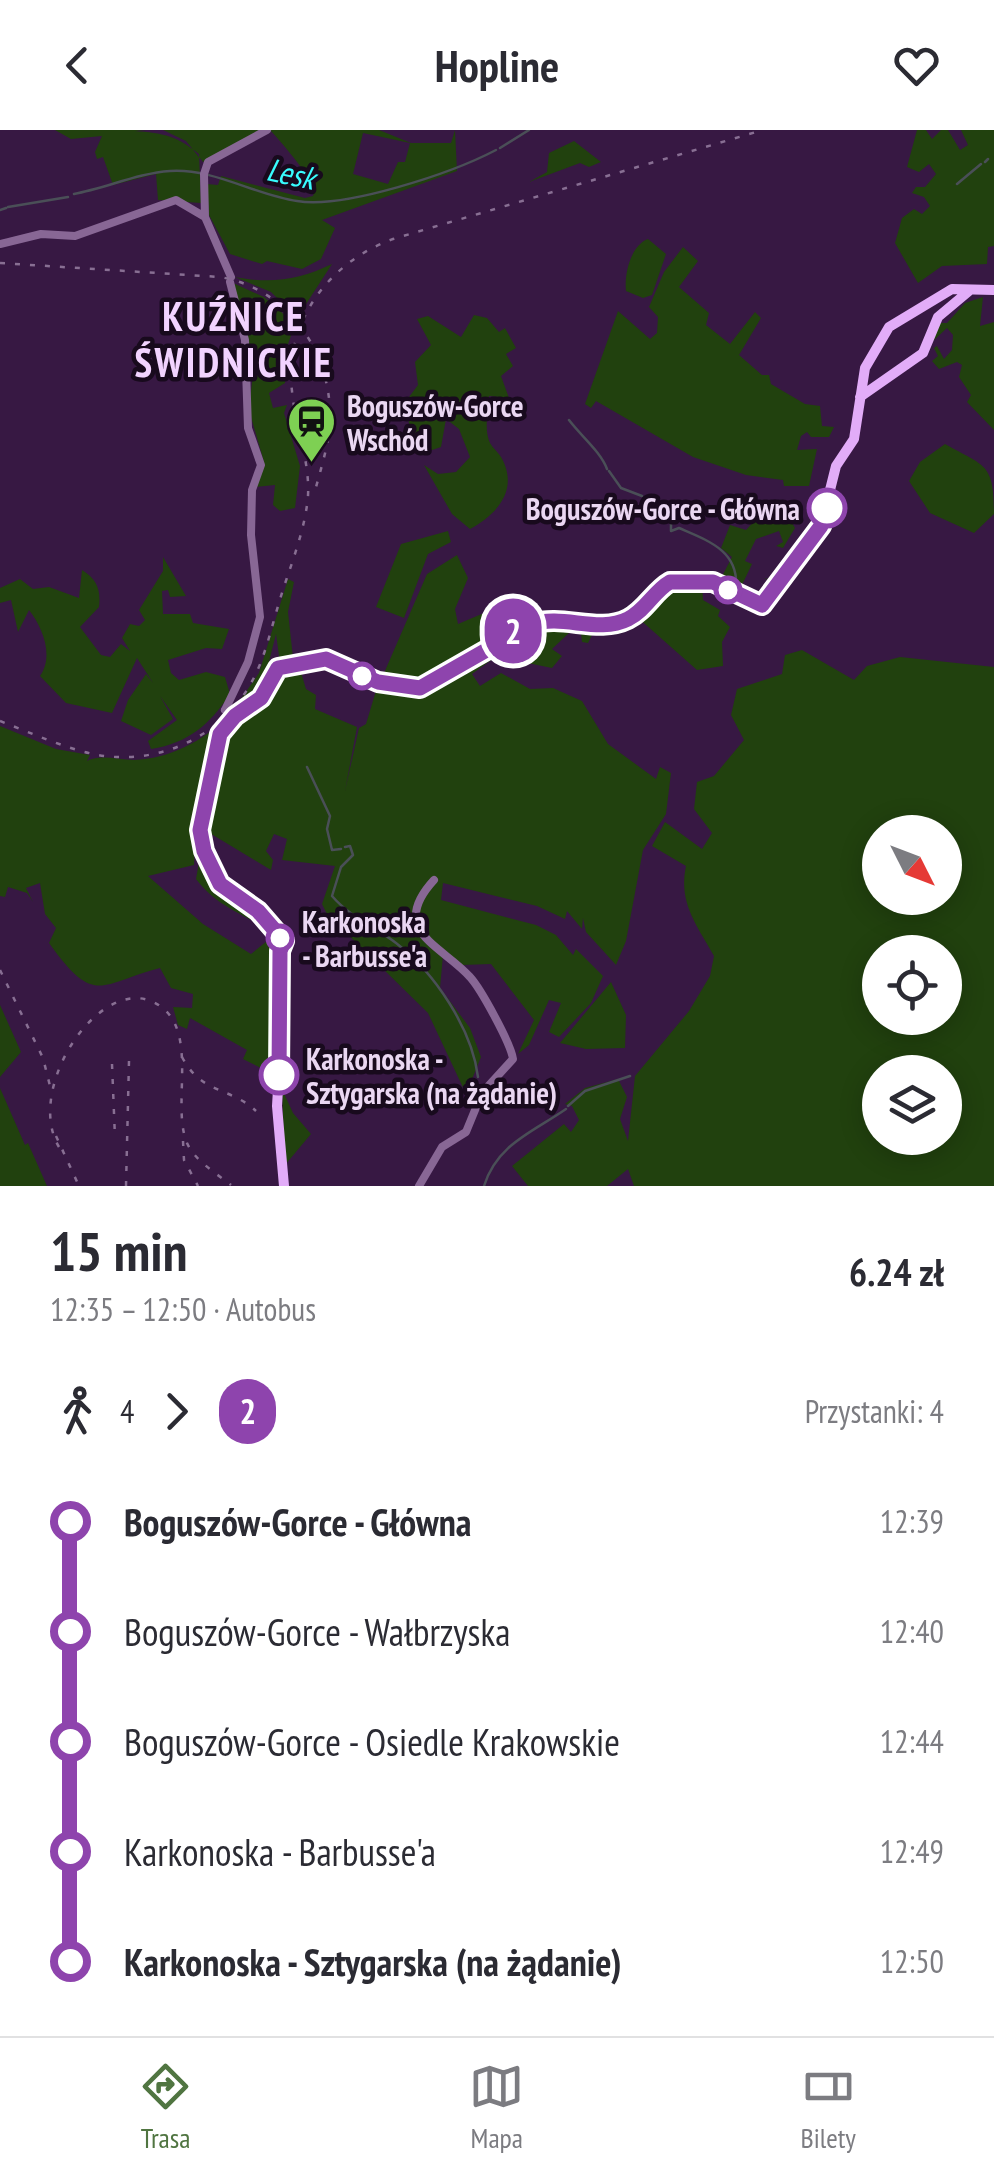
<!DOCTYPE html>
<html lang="pl">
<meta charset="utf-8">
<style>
body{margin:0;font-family:"PT Sans Narrow",sans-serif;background:#f7f7f7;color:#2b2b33;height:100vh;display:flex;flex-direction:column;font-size:38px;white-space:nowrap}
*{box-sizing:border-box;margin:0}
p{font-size:32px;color:#7c7c81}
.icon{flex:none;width:55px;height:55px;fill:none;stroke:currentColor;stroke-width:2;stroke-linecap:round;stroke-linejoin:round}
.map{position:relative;height:1056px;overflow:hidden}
.details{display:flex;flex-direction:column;background:#fff;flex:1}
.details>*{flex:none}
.badge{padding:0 20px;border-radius:32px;font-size:35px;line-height:65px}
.needle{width:65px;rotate:132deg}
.buttons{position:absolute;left:862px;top:685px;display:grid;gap:20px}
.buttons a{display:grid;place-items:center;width:100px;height:100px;border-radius:50%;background:#fff;box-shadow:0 5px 25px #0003;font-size:50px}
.map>.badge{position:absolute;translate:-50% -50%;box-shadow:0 0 0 5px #fff}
.legs{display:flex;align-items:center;gap:15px;height:110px;padding:0 50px;font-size:32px}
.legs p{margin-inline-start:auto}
.overview{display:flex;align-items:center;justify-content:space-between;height:170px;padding:0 50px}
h1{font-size:55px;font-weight:700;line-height:75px}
ul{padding:0 50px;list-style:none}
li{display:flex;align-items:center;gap:35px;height:110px;font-size:38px}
li i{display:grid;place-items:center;width:15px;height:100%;margin:0 12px;background:currentColor}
li i::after{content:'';width:25px;height:25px;margin:-12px;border:8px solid;border-radius:50%;background:#fff}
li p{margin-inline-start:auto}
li:first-child i{background:linear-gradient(#0000 50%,currentColor 0)}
li:last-child i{background:linear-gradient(currentColor 50%,#0000 0)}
header{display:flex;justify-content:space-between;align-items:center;height:130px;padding:0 50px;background:#fff;font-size:45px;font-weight:700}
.dock{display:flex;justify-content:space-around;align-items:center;height:140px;border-top:2px solid #e1e1e2;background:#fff;font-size:28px;color:#7c7c81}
.dock a{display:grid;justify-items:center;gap:5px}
.dock .selected{color:#507541}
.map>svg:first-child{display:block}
</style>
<header><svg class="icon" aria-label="back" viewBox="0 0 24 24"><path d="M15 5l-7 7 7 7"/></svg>Hopline<svg class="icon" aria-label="heart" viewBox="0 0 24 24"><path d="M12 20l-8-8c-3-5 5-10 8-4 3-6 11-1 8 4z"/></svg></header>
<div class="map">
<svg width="994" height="1056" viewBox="0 0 994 1056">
<rect width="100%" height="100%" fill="#371843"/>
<path fill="#21410e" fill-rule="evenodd" d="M55,0H146L135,1C163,3 177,6 199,24L201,73L158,70L156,44L113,55L103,27L97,29L95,22L102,6L71,9Z
M163,0H263L203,32L186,11Z
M270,0H379L411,13H451L455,0L457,41L322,90L335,98L321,129L302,139L267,131L262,134L230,124L209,85L207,54L218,55L221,46L305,68L313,66L315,58C302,36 282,13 270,0ZM363,3L410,13L405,32H398L388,54L353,44Z
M917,0H926L932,9L941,0H948L960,20L968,15L961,0H994V116L988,117L987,134L942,136L918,153L895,113L902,88L914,79L922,84L930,76L924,67L912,63L916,57H925L936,44L929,34L919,42L907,37Z
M574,11L601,32L589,37L580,33L529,52L547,42L549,23Z
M648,109L666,124L652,165L643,168L626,161C624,144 631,115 648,109Z
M683,117L698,131L679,157L709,183L706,195L730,214L755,182L761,188L739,225L762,245H769L771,254L805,274L820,276L822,296L834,297L829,307H811L807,302L801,306L797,320L817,319L809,356H784L783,350L746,345L693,327L596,271L591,278L585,274L618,181L650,209L657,203L658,187L649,177L664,142Z
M332,134L297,188L271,162L235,147C271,154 299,150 332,134Z
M233,153L264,167L295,194L287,217L285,253L269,263L273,278L287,275L284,283L300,336L295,378L280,381L273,375L275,355L255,357L264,332L249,280L253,243Z
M983,167L980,196L994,192V300L967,272L971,265L959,247L962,235L957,232L939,239L932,231L938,226L934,218L937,216L944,229L952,220L953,205L947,198L933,211L937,193H947L965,173Z
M474,185L487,188L499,202L505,198L516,218L506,224L513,236L501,246L509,268L489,266C488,279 485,294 488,307C490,317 496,319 501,327C520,360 496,385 470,399L452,384L424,335L438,344L456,342L470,327L459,299L446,289L441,317L423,323L410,301L406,271L418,255L415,232L431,215L417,189L428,186L461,207Z
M945,314C986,337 994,333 994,384L974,403L930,383L909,351L920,332Z
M767,377L786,382L795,398L783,418L776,416L783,412L779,401L756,409L745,431L752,434L740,459L757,466L770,451L764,448L773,450L761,474L719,452L732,427L721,418L730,395L746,400Z
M448,401L451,412L428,424L404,488L376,477L401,414Z
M457,425L468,448L455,479L458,494L484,483L493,510L424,555L381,550L427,444Z
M163,427L186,466L170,467L168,460L162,461L163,484H190L193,493L229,499L222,519L206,518L168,530L171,543L179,550L206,542L225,547L230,564C210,594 189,613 151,619L148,611L177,590L160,566L173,589L151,605L121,591L128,570L146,544L153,553L137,528L112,583L66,573L40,546C54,526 43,498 29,480L18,502L11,470L0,473V458L20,449L33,459L49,457L79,468L82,440C97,449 101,460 99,477L80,497L101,525L110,527L121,514L130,521L122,508L130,494L139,496L145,490L139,480L163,441Z
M288,449L294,452L288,482L294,537L299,536L306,559L316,565L315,579L357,597L345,661L359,598L366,594L378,554L425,558L465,539L513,505L545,492L596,497L588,513L582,512L581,503H569L552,519L562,526L552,538L513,530L505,520L472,544L480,556L501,543L530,559L553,558L582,571L608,614L656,649L660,637L671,643L666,684L643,720L626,811L616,835L586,802L583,788L582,799L567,781L565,789L537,776L443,753L441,770L536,795L556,805L573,825L576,819L603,846L591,873L559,907L549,902L561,873L549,870L529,915L518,924L534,890L491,834L462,835L443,825L440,858L470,898L481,927L466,964L428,883L327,784L322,774L335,736L282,730L287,709L274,704L266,721L273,730L271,740L203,699L222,605L238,585L261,571L281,540L276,504L261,563L232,582L259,543Z
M702,453L703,470L720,480L718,486L730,497L722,512L723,536L697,540L637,487L667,455Z
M802,520L854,550L867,536L900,527L994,537V1056H634L628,1039L607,1056H528L512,1036L564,994L571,1002L579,990L572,976L565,974L585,958L618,949L627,967L620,989L628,1011L635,946L689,881L710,846L714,826C697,795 678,773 686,736L652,716L665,692L702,719L712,703L694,679L697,652L714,646L744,610L731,585L737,559L782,544L785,525ZM880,702H945V768H880ZM880,822H945V888H880ZM880,942H945V1008H880Z
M228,586L196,697L194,735L148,746L203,794L251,824L272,807L280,839L277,946L243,929L247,920L190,888L187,899L178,895L173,877L192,878L193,864L171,858L160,838C99,854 95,877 49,813L56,798L45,784L40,753L26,758L33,772L27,763L8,757L5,767L0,766V596L56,619L90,625L87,631C101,624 118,630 134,630C168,629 204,611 228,586Z
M201,721L221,759L260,786L251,790C229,778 212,770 196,749Z
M611,852L626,885L625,918L586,919L560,913Z
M0,875L21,922L0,947Z
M0,958L25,1015L28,1013L47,1056H0Z
M282,959L293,983L311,1004L285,1035Z"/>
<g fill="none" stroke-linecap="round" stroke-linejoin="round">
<path stroke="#4a4f57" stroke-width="2.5" d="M500,18L529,0
M985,32L988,29
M957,54L981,34
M74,64C106,58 139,43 170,41C213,38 255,65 297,71C345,79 452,43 496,20
M8,77L68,67
M0,80L6,78
M569,290C581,306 601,322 607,339
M609,341L621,358L642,366
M645,368L656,382L671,388V401L679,398C709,411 739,421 736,458L745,464
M307,637L330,686L327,699L332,720L341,719
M345,717L350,716L353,725L341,737L332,766C350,787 375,797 396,813C435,843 472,899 478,947
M568,976L585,961L630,946
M484,1056C497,1014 533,1002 566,979"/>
<path stroke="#886795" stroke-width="8" d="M205,87L204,44L208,32L267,0
M0,114L41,104L75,106L176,70L205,87L231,147
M225,580L248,532L260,487L251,405L252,360L261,335L248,298L245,210L230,152
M419,1056L442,1017L466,1002L482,963L513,929C511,914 481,859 470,847C443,816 387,801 434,750"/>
<path stroke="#e2acf8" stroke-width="10" d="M860,267L923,223L938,187L969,161
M457,541C474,517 522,491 552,489C576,488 599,500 622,491C643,484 652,462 670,451H708L756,475L765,474L784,440L821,396L836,336L854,309L865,238L889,197L952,159L994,160
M284,1056L277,976L283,876L280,821L264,786L216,748L200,700L220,604L235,586L261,568L280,537L326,529L367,549L416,558L459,540"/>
<path stroke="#886f93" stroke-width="2.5" stroke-dasharray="5 10" stroke-linecap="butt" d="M0,133L220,147C289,159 332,223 330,291C329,314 321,338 315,361
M0,591C31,603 62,617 93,624C154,637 219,609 250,555C264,531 270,503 278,476C288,441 305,403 308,366C310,330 295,296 292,261C284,192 329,132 393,109L763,0
M0,840L43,928L50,956
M182,927C202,965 229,956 256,981
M112,934L115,1008
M56,1006L79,1056
M183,1011L184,1030L198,1056
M59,1017C25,960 96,849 151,871C203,893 170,973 187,1013C195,1031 216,1043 231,1055
M126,1056L129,931"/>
<path stroke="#886795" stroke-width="8" d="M225,580L231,585"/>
</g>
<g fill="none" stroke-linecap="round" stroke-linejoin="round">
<defs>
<path id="line-1" d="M279,945L280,821L284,811L258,781L220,754L204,721L200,700L220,604L235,586L261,568L278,538L326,529L378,552L420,558L532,494C564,484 598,504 628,489C646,480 654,461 670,452H713L762,475L821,396L827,378"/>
</defs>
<use href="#line-1" stroke="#fff" stroke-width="22"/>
<use href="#line-1" stroke="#8e44ad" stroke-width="15"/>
</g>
<defs>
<symbol id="station-pin" viewBox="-11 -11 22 30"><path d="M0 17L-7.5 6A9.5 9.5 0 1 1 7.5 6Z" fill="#7ed053" stroke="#180a1d"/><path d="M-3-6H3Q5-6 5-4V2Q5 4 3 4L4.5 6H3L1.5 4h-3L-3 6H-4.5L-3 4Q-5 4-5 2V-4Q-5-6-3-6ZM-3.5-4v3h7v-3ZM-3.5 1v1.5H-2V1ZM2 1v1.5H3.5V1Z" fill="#111"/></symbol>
</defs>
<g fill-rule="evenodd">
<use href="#station-pin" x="284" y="264" width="55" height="75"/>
</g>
<g fill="#fff" stroke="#8e44ad" stroke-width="5">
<circle cx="827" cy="378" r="18"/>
<circle cx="728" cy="460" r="12"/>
<circle cx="362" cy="546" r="12"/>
<circle cx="280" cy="808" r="12"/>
<circle cx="279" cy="945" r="18"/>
</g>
<g text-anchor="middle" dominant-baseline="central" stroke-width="9" stroke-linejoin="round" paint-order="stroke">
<g font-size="30" font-weight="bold" fill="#ead7f2" stroke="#180a1d" text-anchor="start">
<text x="347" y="275">Boguszów-Gorce<tspan x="347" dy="34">Wschód</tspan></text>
</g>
<g font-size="30" font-weight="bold" fill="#ead7f2" stroke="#180a1d" text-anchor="start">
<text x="800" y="378" text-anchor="end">Boguszów-Gorce - Główna</text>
<text x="302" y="791">Karkonoska<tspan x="302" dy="34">- Barbusse'a</tspan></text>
<text x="306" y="928">Karkonoska -<tspan x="306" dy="34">Sztygarska (na żądanie)</tspan></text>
</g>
<g font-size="32" font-style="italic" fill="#38fcfe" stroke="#180a1d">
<text transform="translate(291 43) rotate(12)">Lesk</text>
</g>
<g font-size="40" font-weight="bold" letter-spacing="2.5" fill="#f2d3ff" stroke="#180a1d">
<text x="234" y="186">KUŹNICE<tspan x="234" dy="46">ŚWIDNICKIE</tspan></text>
</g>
</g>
</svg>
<div class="buttons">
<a><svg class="needle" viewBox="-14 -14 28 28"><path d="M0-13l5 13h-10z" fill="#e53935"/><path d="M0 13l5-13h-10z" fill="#7c7c81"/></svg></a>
<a><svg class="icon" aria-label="locate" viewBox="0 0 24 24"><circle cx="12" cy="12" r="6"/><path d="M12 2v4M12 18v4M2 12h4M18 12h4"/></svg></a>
<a><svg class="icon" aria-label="layers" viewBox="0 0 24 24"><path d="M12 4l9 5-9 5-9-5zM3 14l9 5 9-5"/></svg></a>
</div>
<b class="badge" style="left:513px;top:501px;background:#8e44ad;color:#fff">2</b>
</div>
<section class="details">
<div class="overview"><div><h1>15 min</h1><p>12:35 – 12:50 · Autobus</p></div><b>6.24 zł</b></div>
<div class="legs"><svg class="icon" aria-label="walk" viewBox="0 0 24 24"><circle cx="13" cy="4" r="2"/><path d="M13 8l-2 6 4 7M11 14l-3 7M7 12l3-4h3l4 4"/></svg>4<svg class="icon" aria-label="forward" viewBox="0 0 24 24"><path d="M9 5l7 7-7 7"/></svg><b class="badge" style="background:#8e44ad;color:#fff">2</b><p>Przystanki: 4</p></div>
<ul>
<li><i style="color:#8e44ad"></i><b>Boguszów-Gorce - Główna</b><p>12:39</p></li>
<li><i style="color:#8e44ad"></i><span>Boguszów-Gorce - Wałbrzyska</span><p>12:40</p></li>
<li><i style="color:#8e44ad"></i><span>Boguszów-Gorce - Osiedle Krakowskie</span><p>12:44</p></li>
<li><i style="color:#8e44ad"></i><span>Karkonoska - Barbusse'a</span><p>12:49</p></li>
<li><i style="color:#8e44ad"></i><b>Karkonoska - Sztygarska (na żądanie)</b><p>12:50</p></li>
</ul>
</section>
<nav class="dock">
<a class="selected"><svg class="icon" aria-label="directions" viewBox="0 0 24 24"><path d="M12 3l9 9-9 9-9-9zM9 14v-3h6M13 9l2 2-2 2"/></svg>Trasa</a>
<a><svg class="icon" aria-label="map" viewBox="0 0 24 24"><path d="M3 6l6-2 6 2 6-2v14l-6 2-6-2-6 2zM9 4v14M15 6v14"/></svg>Mapa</a>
<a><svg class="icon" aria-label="tickets" viewBox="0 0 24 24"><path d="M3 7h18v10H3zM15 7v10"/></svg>Bilety</a>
</nav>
